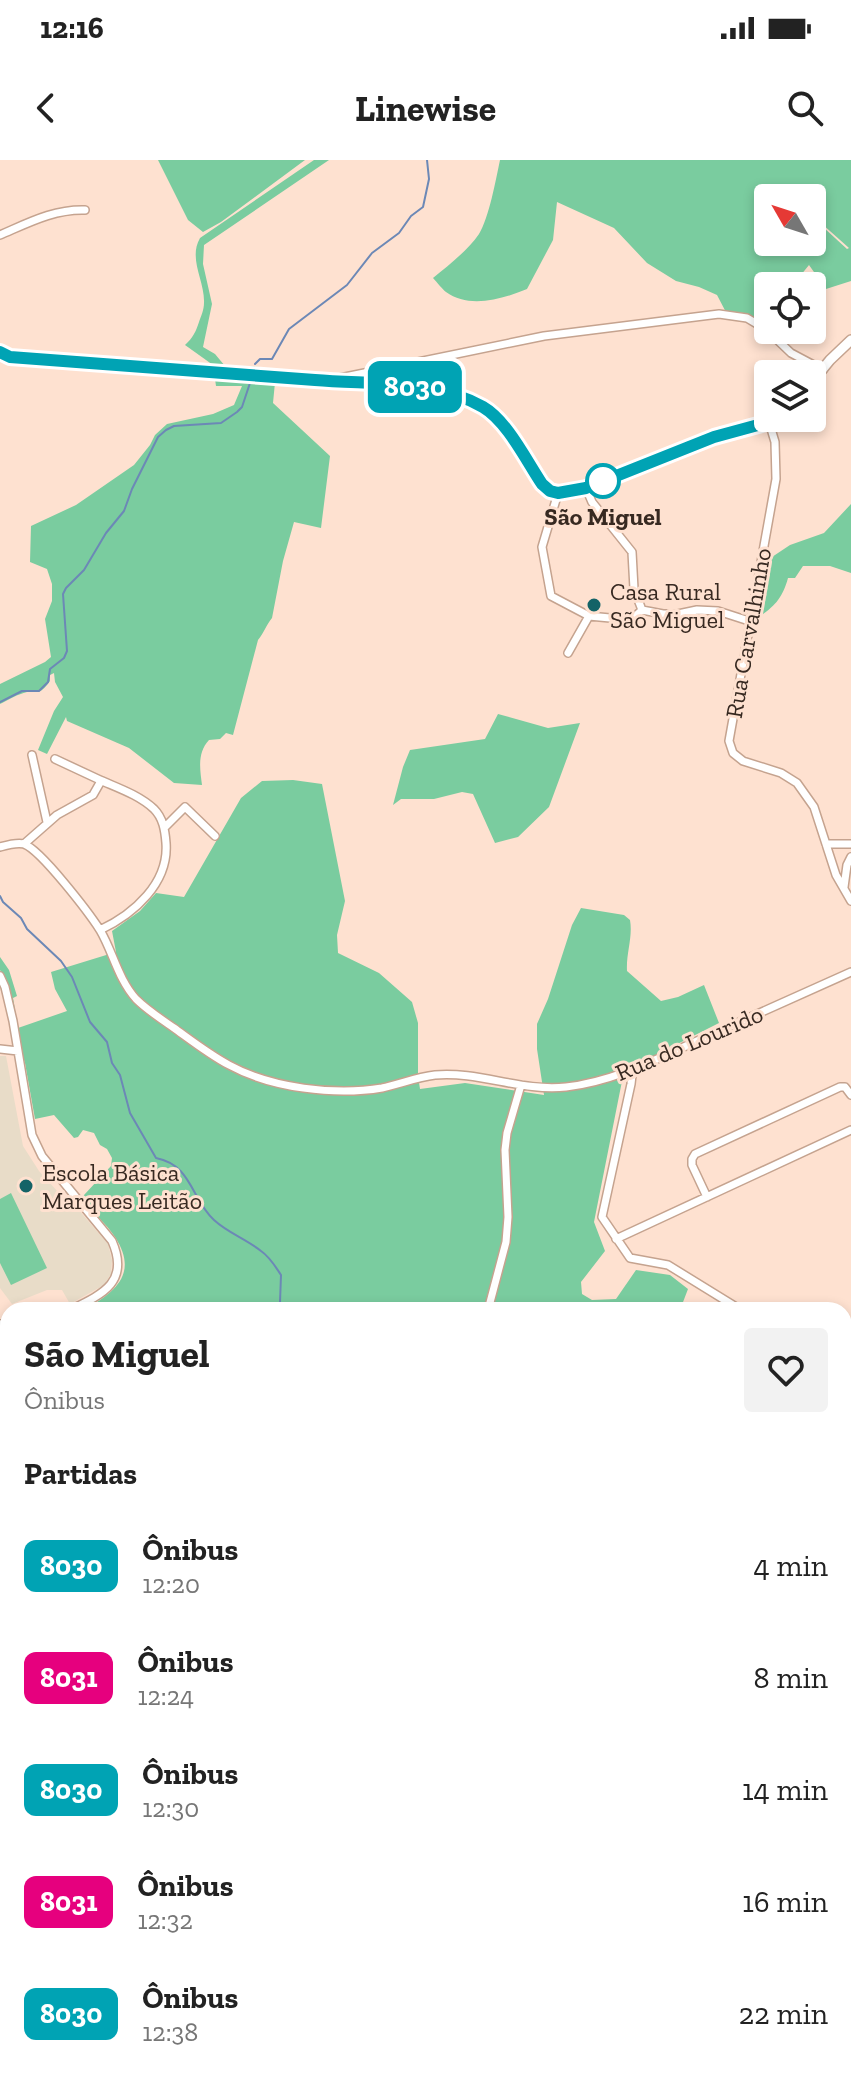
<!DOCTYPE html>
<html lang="pt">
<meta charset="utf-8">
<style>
body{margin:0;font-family:"Zilla Slab",serif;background:#f2f2f2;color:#222;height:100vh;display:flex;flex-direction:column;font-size:30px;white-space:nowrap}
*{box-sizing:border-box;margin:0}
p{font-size:26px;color:#767676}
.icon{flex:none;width:44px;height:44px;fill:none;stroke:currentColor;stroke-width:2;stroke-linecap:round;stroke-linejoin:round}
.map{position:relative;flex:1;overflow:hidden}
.side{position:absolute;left:0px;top:1142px;width:852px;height:786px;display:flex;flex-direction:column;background:#fff;border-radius:24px 24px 0 0;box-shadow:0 4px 12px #0003}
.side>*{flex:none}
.badge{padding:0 16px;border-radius:12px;font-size:28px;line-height:52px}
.needle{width:52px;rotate:309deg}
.buttons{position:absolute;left:754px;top:24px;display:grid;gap:16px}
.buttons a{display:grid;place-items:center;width:72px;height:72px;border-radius:8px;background:#fff;box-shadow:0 4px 12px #0003;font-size:40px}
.map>.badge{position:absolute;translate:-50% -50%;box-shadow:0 0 0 4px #fff}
h2{padding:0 24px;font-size:30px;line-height:72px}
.round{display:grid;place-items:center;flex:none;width:84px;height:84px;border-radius:8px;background:#f2f2f2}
.headline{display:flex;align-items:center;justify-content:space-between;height:136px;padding:0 24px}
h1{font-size:38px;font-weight:700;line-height:60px}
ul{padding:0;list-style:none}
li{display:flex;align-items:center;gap:24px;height:112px;padding:0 24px}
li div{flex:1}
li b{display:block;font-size:30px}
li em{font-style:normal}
li .badge{min-width:88px;font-weight:700;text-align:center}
.status{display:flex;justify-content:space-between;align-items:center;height:56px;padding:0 40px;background:#fff;direction:ltr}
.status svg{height:22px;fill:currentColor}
header{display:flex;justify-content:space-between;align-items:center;height:104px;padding:0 24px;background:#fff;font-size:36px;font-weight:700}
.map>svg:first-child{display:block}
</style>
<div class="status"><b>12:16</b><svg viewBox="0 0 49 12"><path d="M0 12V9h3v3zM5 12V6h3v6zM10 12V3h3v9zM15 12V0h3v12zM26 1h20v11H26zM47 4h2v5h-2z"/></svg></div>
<header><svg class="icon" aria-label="back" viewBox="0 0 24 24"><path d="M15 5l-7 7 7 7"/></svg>Linewise<svg class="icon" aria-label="search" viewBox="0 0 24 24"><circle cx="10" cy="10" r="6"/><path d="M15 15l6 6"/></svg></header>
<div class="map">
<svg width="851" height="1927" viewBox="0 0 851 1927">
<rect width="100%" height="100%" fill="#fee1d0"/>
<path fill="#e8dcc8" d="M0,896H6L23,986L39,1011L68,1043L71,1041L108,1084L112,1100L111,1114L104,1125L70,1144L62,1130H47L12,1144L0,1128Z
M0,1358H8V1490L2,1491L0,1480Z
M481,1920H528V1927H481Z"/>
<path fill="#7acc9f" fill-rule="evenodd" d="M158,0H305L221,62L203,72L188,60Z
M314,0H329L204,85L203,104L212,144L203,187L215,194L225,206L261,207L276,212L273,243L330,296L321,368L294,362L283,401L272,458C266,465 264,473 258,480L233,575L226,573L220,579L209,580C197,593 200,609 202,625L174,623L129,588L67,561L66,557L47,594L38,590L54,551L63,537L55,522L54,513L50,515V521C39,536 41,529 27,532C18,534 8,540 0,544V524L45,502L51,497L45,459L52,441V424L47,409L30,402L31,366L76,345L134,305L150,285L155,275L167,264L213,254L234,245L242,226H216L213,205L185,185C193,178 196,171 199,162C201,156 204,150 204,143C205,121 188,99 200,78Z
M500,0H851V121L826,129L809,105L792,126H768V156L761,165L729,158L717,135L699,127L676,121L647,103L614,68L557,42L553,80L527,129C503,139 469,149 446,132C442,129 437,122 433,118C449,105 468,90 479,74C489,58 496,19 500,0ZM768,38H812V55L849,88L847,89L823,67L812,66V82H768Z
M851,344V413L830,406H803L795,418H788C782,440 773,448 754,460L766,401L790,385L824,373Z
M498,554L548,568L580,563L549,647L518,677L495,683L473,634L462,632L434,639H401L393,645L403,607L410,590L485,579Z
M293,620L322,624L345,741L337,775L338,793L379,813L412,842L418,863V916L420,929L465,923L544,935L537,889V864L548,839L572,765L581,748L624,755L630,760C633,777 626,793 627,811L661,841L678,837L704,825L719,863L624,911L594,1062L605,1091L581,1122L582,1134L592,1140L616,1139L636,1110L670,1115L688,1129L680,1150H84C115,1132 139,1114 115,1077C106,1063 92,1053 83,1038L84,1035L111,1006L112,998L107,989L100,985L94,973L83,970L78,977L74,978L54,955L35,959L25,903L24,900L19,899L3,815L0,810V797L9,810L17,836L13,838L18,868L67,851L55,829L51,812L116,792L112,771L140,751L156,733L184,737L241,638L262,621Z
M11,1033L47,1108L11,1125L0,1103V1039Z
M8,1590V1636L0,1627V1597Z
M844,1629L851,1632V1758L849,1764H844Z
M325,1920H368L376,1927H320Z
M608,1920H679L681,1927H615Z"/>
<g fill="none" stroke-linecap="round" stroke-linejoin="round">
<path stroke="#6c88b6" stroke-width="2" d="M255,204L260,199H272L289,169L347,125L372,93L399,73L411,56L423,47L429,19L427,0
M0,542L22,531H39L48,522L50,509L64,498L67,491L63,434L66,428L84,410L106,373L124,351L132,329L158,277L166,270L174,266L221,263L237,252L242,247L250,223
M0,736L3,742L21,758L27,769L61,801L72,817L90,862L107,882L112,903L120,915L130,953L156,998C192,1005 191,1039 214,1060C228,1073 246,1079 261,1091C270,1097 275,1106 281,1115L280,1142L277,1150
M676,1920L678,1927"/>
<defs>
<path id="minor" d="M0,75C28,63 54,49 85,50
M340,218L544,176L719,154L747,158L767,170L791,193L823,210
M769,262L775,282L776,319L729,581L733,593L743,601L781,613L797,623L814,647L836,715L851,741
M586,328L592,342L632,392L634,429L642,450
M558,333L542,387L551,436L589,456L631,460L642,450
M642,450L663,454H678L697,450L718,451L749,461
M568,493L589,456
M32,595L47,662
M55,599C70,606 85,613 100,620C118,628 139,635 154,649C163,658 165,670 166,683C169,723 134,754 100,770
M165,667L185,647L215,676
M24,684L57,655L93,635L101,621
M826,684H851
M0,687C7,685 17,682 24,684C41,690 89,753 100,770C113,792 118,819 136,839C147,850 161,859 174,868C192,881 210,895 229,905C271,928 335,936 382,928C400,924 417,917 435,915C479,911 522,932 566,927C612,922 655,900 697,881C748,858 800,835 851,812
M844,727L847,705L851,697
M0,816L5,827L13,861L32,975L42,996L112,1081C130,1122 103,1134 70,1150
M0,889L18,891
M630,911L632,915L631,924L602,1057L630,1098L668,1105L741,1150
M707,1037L692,1005V999L695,994L840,927H845L851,935
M616,1079L851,970
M488,1150L506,1082L508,1057L505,990L507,973L521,925
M0,1164L8,1165
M844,1193L851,1195
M0,1264L8,1259
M0,1283L8,1288
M844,1388L851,1394
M0,1544L8,1536
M844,1569L851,1575
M0,1726L5,1737
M0,1757L8,1773
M95,1920L103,1927
M449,1920V1927
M212,1927L218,1920
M433,1927L440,1920"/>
<path id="tertiary" d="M0,192L10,197C108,204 205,212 303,219C360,224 432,217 483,247C507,261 526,300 542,324L550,331L558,333L586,328L714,277L769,262L773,258
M812,222L830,200L851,180
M0,1631L8,1641
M844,1837L851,1806
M844,1876L851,1889
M600,1920L607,1927"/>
<path id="primary" d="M844,1895L851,1891
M753,1927L763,1923L771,1927
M778,1927L793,1920"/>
</defs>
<use href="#minor" stroke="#c5a38f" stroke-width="10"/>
<use href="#tertiary" stroke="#c5a38f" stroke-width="12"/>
<use href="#primary" stroke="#c5a38f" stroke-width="15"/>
<use href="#minor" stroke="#fff" stroke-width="7"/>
<use href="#tertiary" stroke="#fff" stroke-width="9"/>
<use href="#primary" stroke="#fff" stroke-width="12"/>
</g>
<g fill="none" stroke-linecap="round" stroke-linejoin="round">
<defs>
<path id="line" d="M0,192L10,197C112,205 214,212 315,220C370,225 433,218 483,247C507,261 526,300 542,324L550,331L558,333L586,328L714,277L769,262L773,258"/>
</defs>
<use href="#line" stroke="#fff" stroke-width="18"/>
<use href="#line" stroke="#00a3b4" stroke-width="12"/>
</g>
<circle fill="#fff" stroke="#00a3b4" stroke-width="4" cx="603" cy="321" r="16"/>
<g fill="#146367" stroke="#fee1d0" stroke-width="3">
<circle cx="594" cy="445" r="8"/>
<circle cx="26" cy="1026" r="8"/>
</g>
<g text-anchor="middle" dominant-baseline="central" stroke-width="6" stroke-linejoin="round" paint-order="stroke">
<g font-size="24" font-weight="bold" fill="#372921" stroke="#fee1d0">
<text x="603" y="356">São Miguel</text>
</g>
<g font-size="24" fill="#372921" stroke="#fee1d0" text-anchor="start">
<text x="610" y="431">Casa Rural<tspan x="610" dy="28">São Miguel</tspan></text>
<text x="42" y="1012">Escola Básica<tspan x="42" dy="28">Marques Leitão</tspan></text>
</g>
<g font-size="24" fill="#372921" stroke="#fee1d0">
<text transform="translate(748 473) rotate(-80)">Rua Carvalhinho</text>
<text transform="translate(689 883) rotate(-23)">Rua do Lourido</text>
</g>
</g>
</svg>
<div class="buttons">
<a><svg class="needle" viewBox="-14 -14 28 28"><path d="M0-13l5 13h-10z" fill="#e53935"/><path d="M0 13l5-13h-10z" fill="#767676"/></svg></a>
<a><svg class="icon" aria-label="locate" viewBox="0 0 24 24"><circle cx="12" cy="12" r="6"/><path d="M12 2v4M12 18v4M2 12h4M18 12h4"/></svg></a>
<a><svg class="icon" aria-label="layers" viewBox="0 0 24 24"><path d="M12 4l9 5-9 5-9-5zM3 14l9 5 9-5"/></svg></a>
</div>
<b class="badge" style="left:415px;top:227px;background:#00a3b4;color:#fff">8030</b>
<section class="side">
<div class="headline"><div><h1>São Miguel</h1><p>Ônibus</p></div><a class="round"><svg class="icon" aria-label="heart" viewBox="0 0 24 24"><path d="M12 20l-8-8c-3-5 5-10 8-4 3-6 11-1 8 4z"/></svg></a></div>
<h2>Partidas</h2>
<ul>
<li><span class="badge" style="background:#00a3b4;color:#fff">8030</span><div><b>Ônibus</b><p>12:20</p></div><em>4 min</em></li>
<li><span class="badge" style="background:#e6007e;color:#fff">8031</span><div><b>Ônibus</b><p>12:24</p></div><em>8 min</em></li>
<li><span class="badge" style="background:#00a3b4;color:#fff">8030</span><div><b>Ônibus</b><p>12:30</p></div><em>14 min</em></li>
<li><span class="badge" style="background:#e6007e;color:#fff">8031</span><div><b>Ônibus</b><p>12:32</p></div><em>16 min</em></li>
<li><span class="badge" style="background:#00a3b4;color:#fff">8030</span><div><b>Ônibus</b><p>12:38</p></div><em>22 min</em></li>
</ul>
</section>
</div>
